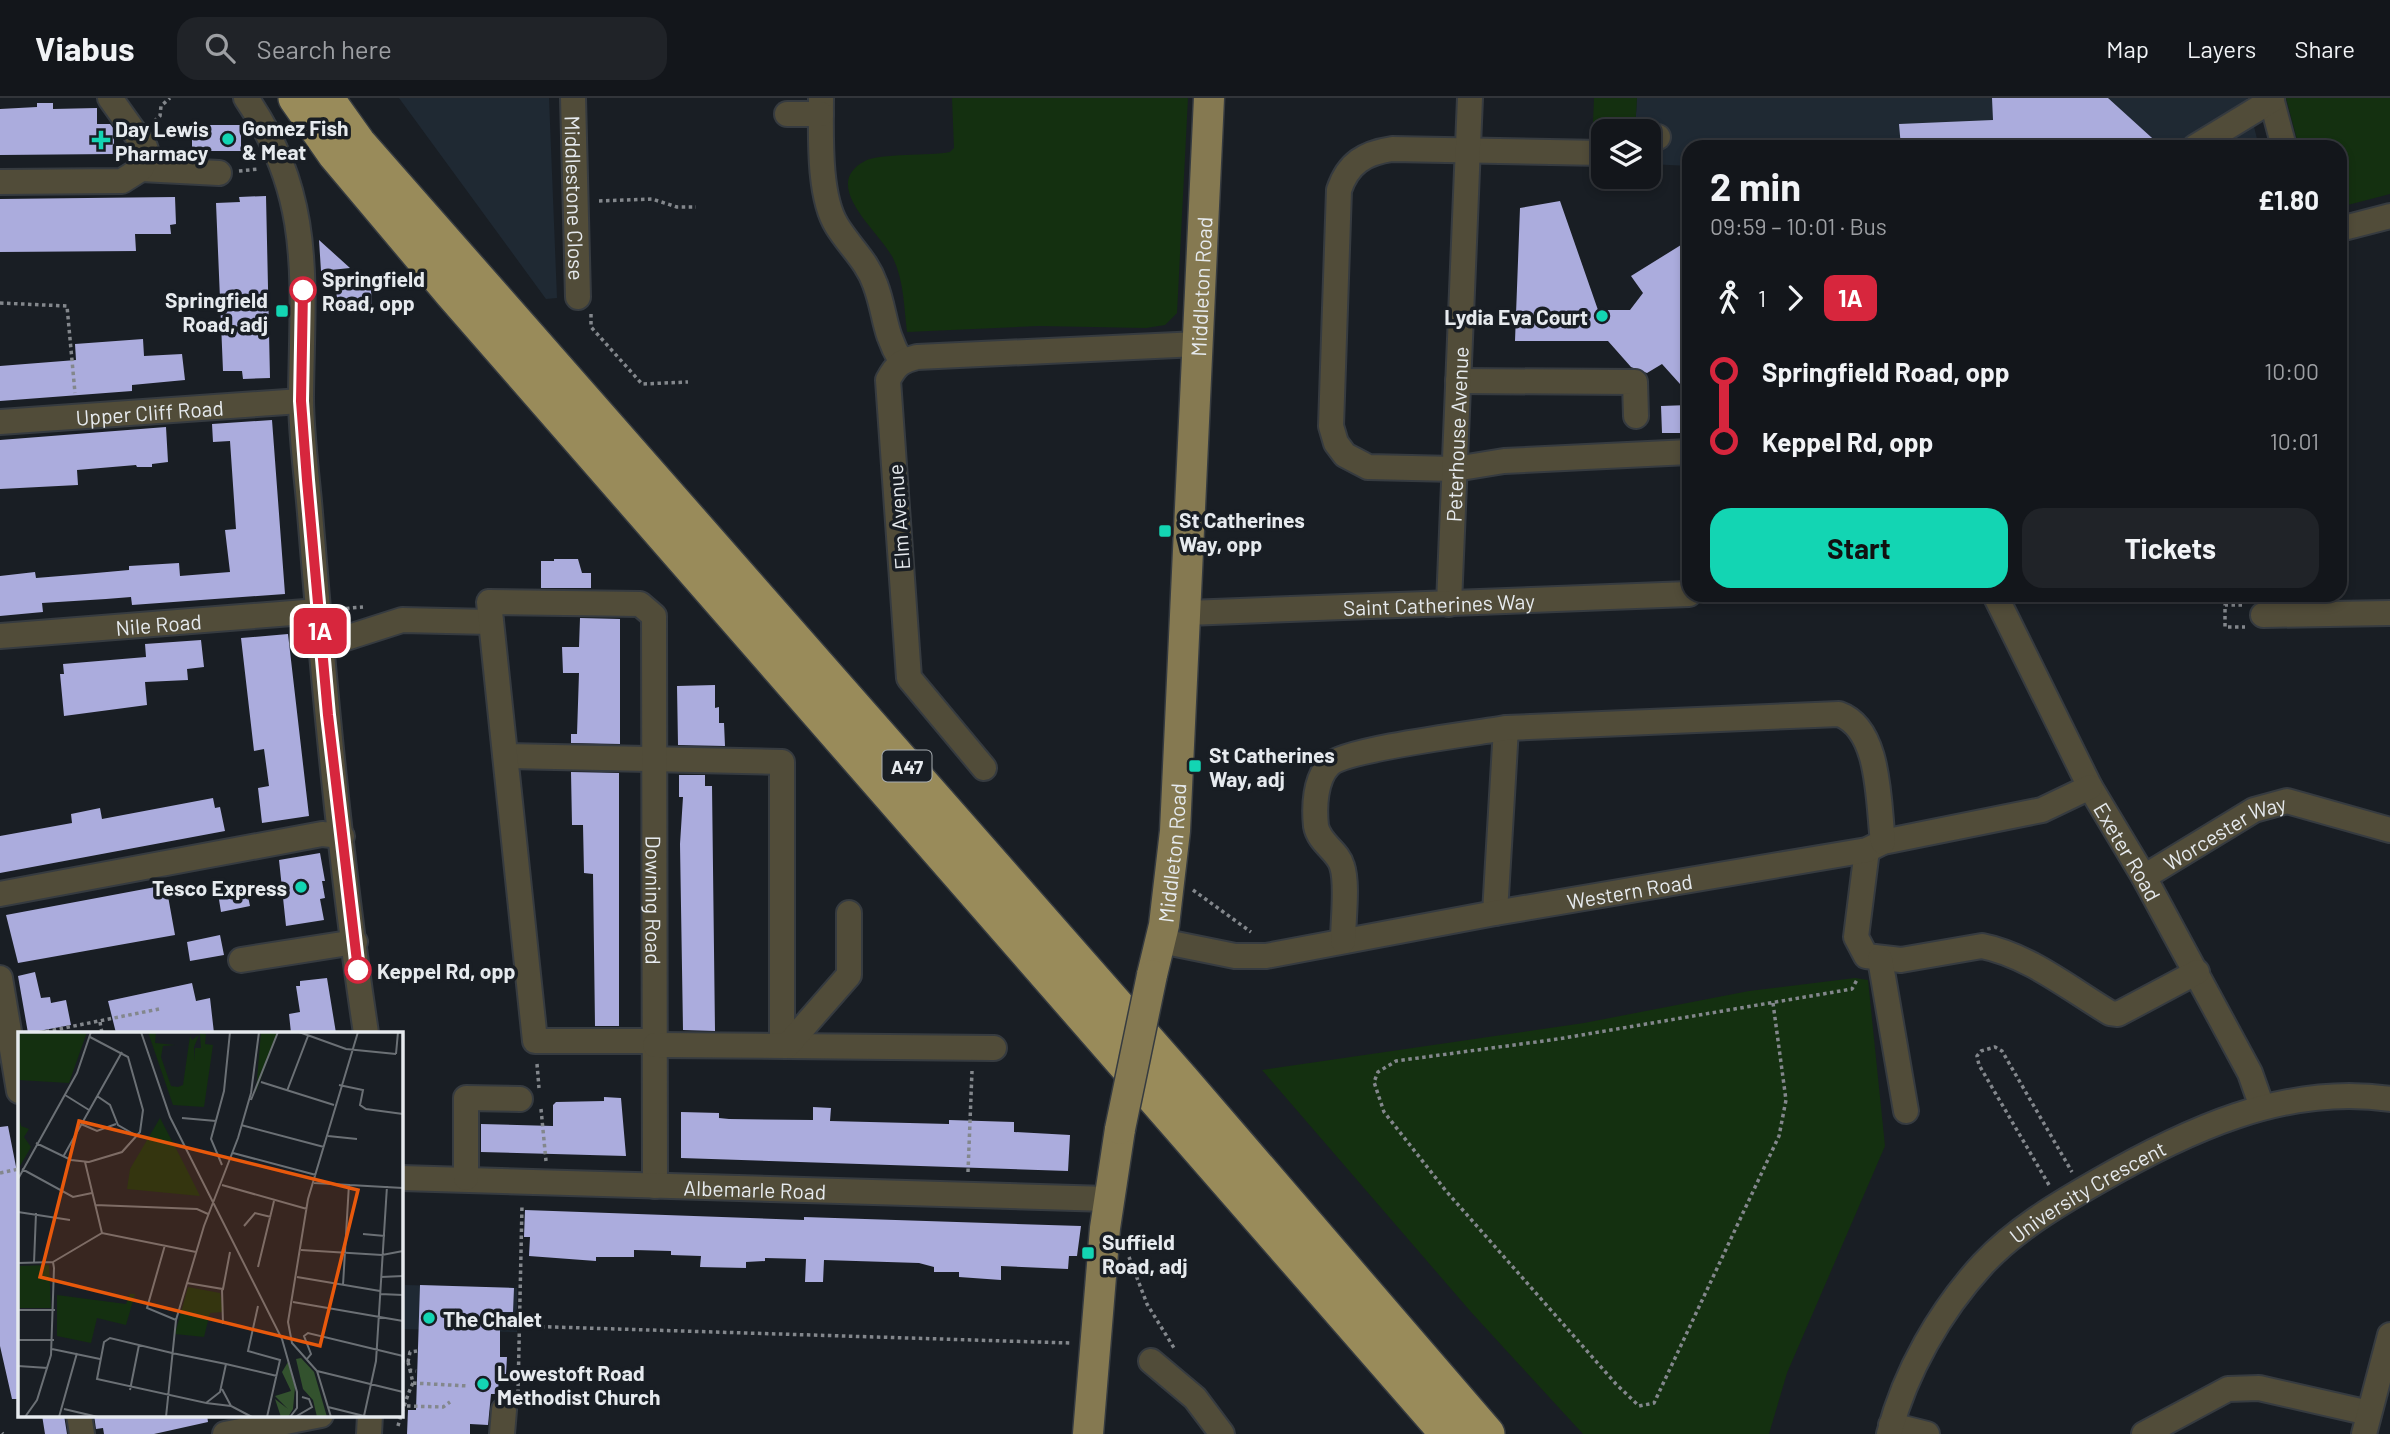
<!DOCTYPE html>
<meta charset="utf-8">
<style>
body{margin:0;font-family:Barlow,sans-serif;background:#202328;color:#f1f3f6;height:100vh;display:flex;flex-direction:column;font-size:26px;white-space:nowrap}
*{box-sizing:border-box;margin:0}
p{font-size:23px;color:#9d9fa3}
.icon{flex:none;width:38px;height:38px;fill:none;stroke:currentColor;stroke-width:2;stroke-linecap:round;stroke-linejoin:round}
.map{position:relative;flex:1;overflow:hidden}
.panel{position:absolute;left:1682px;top:42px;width:665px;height:462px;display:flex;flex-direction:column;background:#13161b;border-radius:21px;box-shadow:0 4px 10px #0003,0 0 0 2px #32353a}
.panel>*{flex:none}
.badge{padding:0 14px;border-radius:10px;font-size:24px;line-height:46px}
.controls{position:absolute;left:1591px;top:21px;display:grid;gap:14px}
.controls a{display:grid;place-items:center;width:70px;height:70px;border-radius:14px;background:#13161b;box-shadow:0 4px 10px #0003,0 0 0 2px #32353a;font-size:35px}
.map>.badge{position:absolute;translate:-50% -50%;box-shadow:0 0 0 4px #fff}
.legs{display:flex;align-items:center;gap:10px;height:77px;padding:0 28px;font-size:23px}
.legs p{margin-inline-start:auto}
.overview{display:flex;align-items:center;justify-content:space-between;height:119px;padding:0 28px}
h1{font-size:38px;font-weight:700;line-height:52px}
.button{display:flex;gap:14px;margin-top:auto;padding:14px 28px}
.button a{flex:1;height:80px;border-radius:21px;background:#13d5b3;color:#111;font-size:28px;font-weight:700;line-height:80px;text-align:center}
.button a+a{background:#202328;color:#f1f3f6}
ul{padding:0 28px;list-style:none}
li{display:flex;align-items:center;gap:24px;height:70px;font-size:26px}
li i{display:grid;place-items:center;width:10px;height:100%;margin:0 9px;background:currentColor}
li i::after{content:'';width:18px;height:18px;margin:-9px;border:5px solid;border-radius:50%;background:#13161b}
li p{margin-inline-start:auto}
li:first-child i{background:linear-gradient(#0000 50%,currentColor 0)}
li:last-child i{background:linear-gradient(currentColor 50%,#0000 0)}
header{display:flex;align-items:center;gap:42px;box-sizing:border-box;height:98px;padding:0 35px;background:#13161b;border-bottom:2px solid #32353a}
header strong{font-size:33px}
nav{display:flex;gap:38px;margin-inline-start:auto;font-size:24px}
.search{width:490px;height:63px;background:#202328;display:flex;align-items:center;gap:18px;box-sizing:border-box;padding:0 24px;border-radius:21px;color:#9d9fa3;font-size:26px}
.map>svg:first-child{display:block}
</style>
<header>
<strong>Viabus</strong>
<div class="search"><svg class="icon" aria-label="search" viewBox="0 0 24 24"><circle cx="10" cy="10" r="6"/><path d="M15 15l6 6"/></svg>Search here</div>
<nav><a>Map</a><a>Layers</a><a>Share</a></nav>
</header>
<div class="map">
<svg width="2390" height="1336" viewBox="0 0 2390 1336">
<rect width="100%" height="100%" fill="#191e24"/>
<path fill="#1f2933" d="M399,0H549L557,200L546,201Z
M1637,0H2247L2259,49H1689V68L1649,66L1648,33H1635Z
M405,1187L517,1190V1234L403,1231Z"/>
<path fill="#143010" d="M952,0H1188L1177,215L1165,227L1146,230L1039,228L907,234C904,209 904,183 893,160C879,133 819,87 865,63C880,55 930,58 950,54L954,50Z
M1594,0H1637L1635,33H1603V49H1592Z
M2286,0H2390V96L2340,109V49H2299Z
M1855,880L1868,882L1885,1048L1787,1275L1769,1336H1583L1471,1214L1262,972L1584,925L1749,893Z"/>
<path fill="#abacdd" d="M1992,0H2108L2162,49H1901L1899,26L1993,22Z
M37,5H53V11L97,10V26H110L114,31V56L0,57V11L37,9Z
M192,27H241V53H192Z
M266,98L270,280L243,281L242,273H223L216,105L240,104L239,99Z
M175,99L176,126L170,127L171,136H135L136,153L0,154V101Z
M1560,103L1598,212H1630L1643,195L1631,178L1689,142V223L1683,228L1689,237V296L1662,266L1647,275L1631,269L1608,243H1515L1520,110Z
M319,142L350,170L321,173Z
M360,176L361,190H371L372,211L338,214L335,178Z
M143,241L144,258L182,256L185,282L132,287V293L0,303V268L76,262L75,246Z
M1689,307V335H1662L1661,308Z
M272,322L285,496L132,507L131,499L106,501L42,505L43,514L0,518V478L35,474L36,480L85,476L129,472V468L179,465L180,478L230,474L225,432L236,431L230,343L213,344L212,326Z
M166,329L168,364L152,366V369H137L136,367L77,372L78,387L0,391V342Z
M554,461H578L582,475H591V490H541V463H554Z
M580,520L620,521V646L571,645V636H577L579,575H563L562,549H579Z
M288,536L309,718L262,725L258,690L269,688L264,651L254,653L241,540Z
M201,542L204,569L187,571L188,582L145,584L147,607L64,618L60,576H64L63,566L146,559L145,546Z
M715,587V610L719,609V625H724L725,648L678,647L677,588Z
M571,674L619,675V928H595L593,776L584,775L583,727H572Z
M679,677H705V688H712L715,933L683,932L680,746L683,699H679Z
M213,700L215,710L220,709L225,733L0,775V738L72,725L71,716L100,710L102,721Z
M320,755L325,783H322L325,800L320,801L324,822L286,828L279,762Z
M245,784L250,808L221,814L217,789Z
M166,787L175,837L18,865L6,817Z
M220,837L224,857L190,863L187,844Z
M35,874L41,900L50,899L51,905L66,902L71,927L28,935L18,878Z
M327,880L336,935H291L289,916L300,914L296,888H300V883Z
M192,885L196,903L210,900L214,935H116L108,903Z
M604,999L621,1000L626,1058L481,1054V1026L553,1028V1007L556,1004L604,1003Z
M813,1009L831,1010L830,1023L949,1026V1022L1014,1024V1034L1070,1037L1068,1073L681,1060V1014L719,1015V1020L729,1021L813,1022Z
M8,1028L19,1084V1301H12L0,1248V1029Z
M525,1112L804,1122V1119L1081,1128L1077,1158H1069L1068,1171L1001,1168V1182L959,1179V1174H934V1169L919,1165L824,1162L823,1184H805L806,1161L765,1160V1163L746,1164V1170L700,1169L701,1158L671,1157V1153L634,1152V1159H596V1163L529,1158L530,1139H524Z
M420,1187L514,1190L513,1214H500V1259H507L506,1276H499L498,1296H491L488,1327L470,1326V1336H407L408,1312H416Z
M42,1317H64L67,1336H45Z
M94,1317H207L208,1324L154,1336H104L103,1330L96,1331Z"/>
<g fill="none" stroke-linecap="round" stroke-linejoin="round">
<defs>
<g id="minor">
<path d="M246,0C315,99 302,186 301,299C301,338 307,377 310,415C324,589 340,763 366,935"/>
<path id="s1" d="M573,0L578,199"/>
<path d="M821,0C821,35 818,98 837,128C850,149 867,163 875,186C886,215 883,233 901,263"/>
<path d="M2271,0L2284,49"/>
<path d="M787,16H821"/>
<path d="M1648,45L1658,39"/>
<path d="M2195,49L2272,2"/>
<path d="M1603,55L1392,51C1365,55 1348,65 1339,92L1331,328L1336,345L1345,357L1368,369L1455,371L1504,363L1689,354"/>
<path d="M141,71L219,75"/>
<path d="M0,84L122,83L141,71L148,58L145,49L110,0"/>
<path d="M2340,131L2390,118"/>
<path d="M1458,283L1635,284L1636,318"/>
<path id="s2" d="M0,324L301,303"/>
<path id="s3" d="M1995,497L2090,689L2144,779L2250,975L2262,1009"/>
<path id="s4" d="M1449,506L1470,0"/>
<path id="s5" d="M1187,515L1689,496"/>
<path d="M2263,517L2390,515"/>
<path id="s6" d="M0,538L318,513"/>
<path d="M321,548L402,522L491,524"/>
<path d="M506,658L782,664V937L787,948L994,950"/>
<path d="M984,670L909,580L888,282C896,267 901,263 917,259L1198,246"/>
<path d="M1867,752L1856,839L1866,858L1901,862L1982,848C2028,857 2070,891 2110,915L2118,916L2197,874"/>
<path id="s7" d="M2144,779L2254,712L2287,703L2390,732"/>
<path d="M0,796L322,736L342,738"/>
<path d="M1495,815L1506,630"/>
<path id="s8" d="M1161,843L1235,858H1266L1495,815L1867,752L1883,744L2042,712L2090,689"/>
<path d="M1343,843C1343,822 1348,786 1342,768C1338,753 1319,745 1316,728C1314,709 1315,681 1329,667C1345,651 1477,635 1506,630L1839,616C1881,631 1878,705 1883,744"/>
<path d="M1880,861L1906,1013"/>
<path d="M241,862L355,844"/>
<path d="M0,880L19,993"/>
<path id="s9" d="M655,943H535L489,504L640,506L654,518L655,1088"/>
<path d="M655,947L787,948L849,877V815"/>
<path id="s10" d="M401,1080L1108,1101"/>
<path d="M466,1080V1000L520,1001"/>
<path d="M1151,1263L1195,1300L1222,1336"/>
<path d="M79,1317L82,1336"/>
<path d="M1891,1327L1927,1336"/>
<path d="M225,1336L321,1317"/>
<path d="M369,1336L370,1317"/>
<path d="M502,1336L504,1312"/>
<path id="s11" d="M1889,1336C1905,1274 1940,1213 1983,1166C2015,1132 2055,1108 2095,1085C2183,1034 2285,985 2390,1001"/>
<path d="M2144,1336L2228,1291L2259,1290L2369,1315"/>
<path d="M2364,1336L2390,1237"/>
</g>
<g id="major">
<path id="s12" d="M1152,877L1164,827L1175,733L1209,0"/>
<path d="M1088,1336L1105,1130L1120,1031"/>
</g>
<path id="highway" d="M296,0L335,56L452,195L1448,1336
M326,0L358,45L1182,982L1487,1336"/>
</defs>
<use href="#minor" stroke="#363b40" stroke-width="28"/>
<use href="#major" stroke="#363b40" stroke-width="33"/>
<use href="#highway" stroke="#363b40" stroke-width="38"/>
<path stroke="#83878c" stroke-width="3.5" stroke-dasharray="3.5 3.5" stroke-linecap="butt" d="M154,23L160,18L161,8L170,0
M239,73L259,71
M599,103L652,101L677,109H696
M0,205L67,208L75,295
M591,216V229L642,286L688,284
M2242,507H2225V529H2245
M339,511L363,509
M1193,792L1251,834
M1773,905L1786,1002L1779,1038L1654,1305L1639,1308L1616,1286L1446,1093L1384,1014L1374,984L1378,974L1396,963L1558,941L1852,891L1858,880
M100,924L102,935
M39,935L159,911
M537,966L539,990
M541,1011L546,1063
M968,1074L972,973
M0,1075L19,1071
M2049,1087L1979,967L1977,958L1981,953L1995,949L2002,953L2072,1074
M1129,1159L1147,1206L1174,1250
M520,1228L1070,1245
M401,1263L408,1264L410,1272L416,1273
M408,1264L410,1254L417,1253
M413,1285L468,1288
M518,1295L522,1107
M407,1308L443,1309L450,1304
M398,1328C400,1320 409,1292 413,1285L410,1272
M2,1335L3,1336"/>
<use href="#minor" stroke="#514c39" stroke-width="24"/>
<use href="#major" stroke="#857951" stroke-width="30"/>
<use href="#highway" stroke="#998b5a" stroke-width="35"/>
<defs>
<path id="major-bridge" d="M1120,1031L1152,877"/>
</defs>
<use href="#major-bridge" stroke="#363b40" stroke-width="33" stroke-linecap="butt"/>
<use href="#major-bridge" stroke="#857951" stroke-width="30"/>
</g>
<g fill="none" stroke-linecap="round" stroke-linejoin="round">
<defs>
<path id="line-1" d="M303,192L301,303L307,382L328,617L358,872"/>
</defs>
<use href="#line-1" stroke="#fff" stroke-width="16"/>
<use href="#line-1" stroke="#d7263d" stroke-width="10"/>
</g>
<g fill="#13d5b3" stroke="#191e24" stroke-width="2.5">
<circle cx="228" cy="41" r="7"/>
<path d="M97.5 31.5h7v7h7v7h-7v7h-7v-7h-7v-7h7z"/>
<rect x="275" y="206" width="14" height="14" rx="3.5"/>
<circle cx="1602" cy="218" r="7"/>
<rect x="1158" y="426" width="14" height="14" rx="3.5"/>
<rect x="1188" y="661" width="14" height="14" rx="3.5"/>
<circle cx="301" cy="789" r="7"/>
<rect x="1081" y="1148" width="14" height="14" rx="3.5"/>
<circle cx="429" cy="1220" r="7"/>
<circle cx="483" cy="1286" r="7"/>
</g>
<g fill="#fff" stroke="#d7263d" stroke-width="3.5">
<circle cx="303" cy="192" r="12"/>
<circle cx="358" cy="872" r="12"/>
</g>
<g text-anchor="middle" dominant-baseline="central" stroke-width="7" stroke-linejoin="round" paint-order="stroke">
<rect fill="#191e24" stroke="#a8adb1" stroke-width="2" x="882.5" y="652.5" width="49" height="31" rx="5"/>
<g font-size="19" font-weight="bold" fill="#e6eaee">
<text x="907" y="668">A47</text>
</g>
<g font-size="21" font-weight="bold" fill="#e6eaee" stroke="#191e24" text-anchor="start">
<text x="242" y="29">Gomez Fish<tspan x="242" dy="24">&amp; Meat</tspan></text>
<text x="115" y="30">Day Lewis<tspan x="115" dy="24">Pharmacy</tspan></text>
<text x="268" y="201" text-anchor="end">Springfield<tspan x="268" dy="24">Road, adj</tspan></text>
<text x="1588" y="218" text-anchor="end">Lydia Eva Court</text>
<text x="1179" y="421">St Catherines<tspan x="1179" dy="24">Way, opp</tspan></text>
<text x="1209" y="656">St Catherines<tspan x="1209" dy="24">Way, adj</tspan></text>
<text x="287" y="789" text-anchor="end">Tesco Express</text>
<text x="1102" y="1143">Suffield<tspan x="1102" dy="24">Road, adj</tspan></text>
<text x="443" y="1220">The Chalet</text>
<text x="497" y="1274">Lowestoft Road<tspan x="497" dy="24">Methodist Church</tspan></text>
</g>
<g font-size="21" fill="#e6eaee" stroke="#191e24">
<text stroke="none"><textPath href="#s1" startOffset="100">Middlestone Close</textPath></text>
<text stroke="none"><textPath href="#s12" startOffset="691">Middleton Road</textPath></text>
<text stroke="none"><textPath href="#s2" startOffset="150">Upper Cliff Road</textPath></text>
<text stroke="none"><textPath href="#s4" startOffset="170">Peterhouse Avenue</textPath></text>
<text transform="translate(898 419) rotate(-94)">Elm Avenue</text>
<text stroke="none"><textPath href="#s5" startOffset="252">Saint Catherines Way</textPath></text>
<text stroke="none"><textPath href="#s6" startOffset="159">Nile Road</textPath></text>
<text stroke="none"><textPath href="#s7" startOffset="93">Worcester Way</textPath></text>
<text stroke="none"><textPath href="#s3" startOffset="289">Exeter Road</textPath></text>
<text stroke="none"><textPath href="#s12" startOffset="124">Middleton Road</textPath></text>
<text stroke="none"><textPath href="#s8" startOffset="476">Western Road</textPath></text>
<text stroke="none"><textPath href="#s9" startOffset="1015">Downing Road</textPath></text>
<text stroke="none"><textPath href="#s10" startOffset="354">Albemarle Road</textPath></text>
<text stroke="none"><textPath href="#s11" startOffset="324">University Crescent</textPath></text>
</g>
<g font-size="21" font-weight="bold" fill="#e6eaee" stroke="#191e24" text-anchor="start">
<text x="322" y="180">Springfield<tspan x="322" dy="24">Road, opp</tspan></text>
<text x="377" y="872">Keppel Rd, opp</text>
</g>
</g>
<g transform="translate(18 934)">
<rect width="385" height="385" fill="#191e24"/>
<path d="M0,0H69L51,51L0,48ZM130,0H138L137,11L157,13L145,14L143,25L153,54L160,55L165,53L172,4L174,8L181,3L176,15V29L177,16H183L182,1L188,2L187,12L195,13L186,75L155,73ZM243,0H258V5L238,60ZM0,82L3,94L11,97L6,105L13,115L2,134ZM142,86L165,130L182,164L109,157L112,137ZM31,233L33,276H0V234ZM170,255L202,261L205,280L192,281L186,305L157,302ZM112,262H117L108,293L79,286L73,311L39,304V263L108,272Z" fill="#143010"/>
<path d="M283,326L296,340L309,385H299L295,368L285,357L278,327ZM270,330L277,355L275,377L270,385H263L257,367L270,377L257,364L273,359L264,340Z" fill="#33522e"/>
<path fill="none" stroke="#6b7075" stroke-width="2" d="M123,0L152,85L264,307L279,360V376L272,385M281,0L328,17L378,22M378,22L380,0M243,50L316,73M321,53L345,58L342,73L348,77L385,82M269,59L290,4M47,63L71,78M79,64L92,73L100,93L119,104M233,68L260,0M164,86L198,89M63,92L79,99L98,92M223,93L306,115M310,104L339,107M18,111L53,128L71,130L104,120L122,100L125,78L110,25L72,5M215,121L298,143M45,125L104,20M67,130L84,201M204,133L193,107L206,59L212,0M4,137L55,165L74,161M0,147L59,41L73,0M296,151L385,156M204,153L289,177M77,173L179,177L190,182M0,180L52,188M226,194L237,181L253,185M345,202L367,204M147,213L129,276L158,288M283,218L364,223L385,219M35,230L84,201L178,220M0,231L35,230L36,236L33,323L19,368L7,385M16,231L18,181M240,235L256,169M279,245L362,259M363,245L385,244M169,251L205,257L212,220M325,253L331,152M204,257L205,292M362,262L385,263M275,270L385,289M240,274L230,319L262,328L249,385M0,278H37M0,308H36M34,317L82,327M289,327L293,322L286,304L290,301L385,324M208,332L202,360L188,371L79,347L86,310L92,306L154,321L208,332L259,344M0,334L30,336M299,339L385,360M204,357L213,374L234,385M112,358L121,313M188,371L213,374M310,375L350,385M46,377L80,385M346,384L358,329L369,154M41,385L59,321M148,385L158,288L186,194L220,106L233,61L241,0M277,385L294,375L291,367L284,365M313,385L299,339L274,311L270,290L290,167L340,0"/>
<path fill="#e8590c" fill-opacity="0.15" stroke="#e8590c" stroke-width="3.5" d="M61,89L340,158L302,314L22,245Z"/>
<rect width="385" height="385" fill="none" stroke="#e6eaee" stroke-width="3.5"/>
</g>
</svg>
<div class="controls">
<a><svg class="icon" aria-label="layers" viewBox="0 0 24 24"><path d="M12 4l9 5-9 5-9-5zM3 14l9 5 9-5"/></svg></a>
</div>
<b class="badge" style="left:320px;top:533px;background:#d7263d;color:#fff">1A</b>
<section class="panel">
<div class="overview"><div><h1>2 min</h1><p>09:59 – 10:01 · Bus</p></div><b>£1.80</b></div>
<div class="legs"><svg class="icon" aria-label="walk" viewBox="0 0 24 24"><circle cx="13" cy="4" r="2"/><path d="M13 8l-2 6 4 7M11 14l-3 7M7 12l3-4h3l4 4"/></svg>1<svg class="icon" aria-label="forward" viewBox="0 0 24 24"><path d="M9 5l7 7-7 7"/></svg><b class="badge" style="background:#d7263d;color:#fff">1A</b></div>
<ul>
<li><i style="color:#d7263d"></i><b>Springfield Road, opp</b><p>10:00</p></li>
<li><i style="color:#d7263d"></i><b>Keppel Rd, opp</b><p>10:01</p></li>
</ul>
<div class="button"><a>Start</a><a>Tickets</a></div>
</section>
</div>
